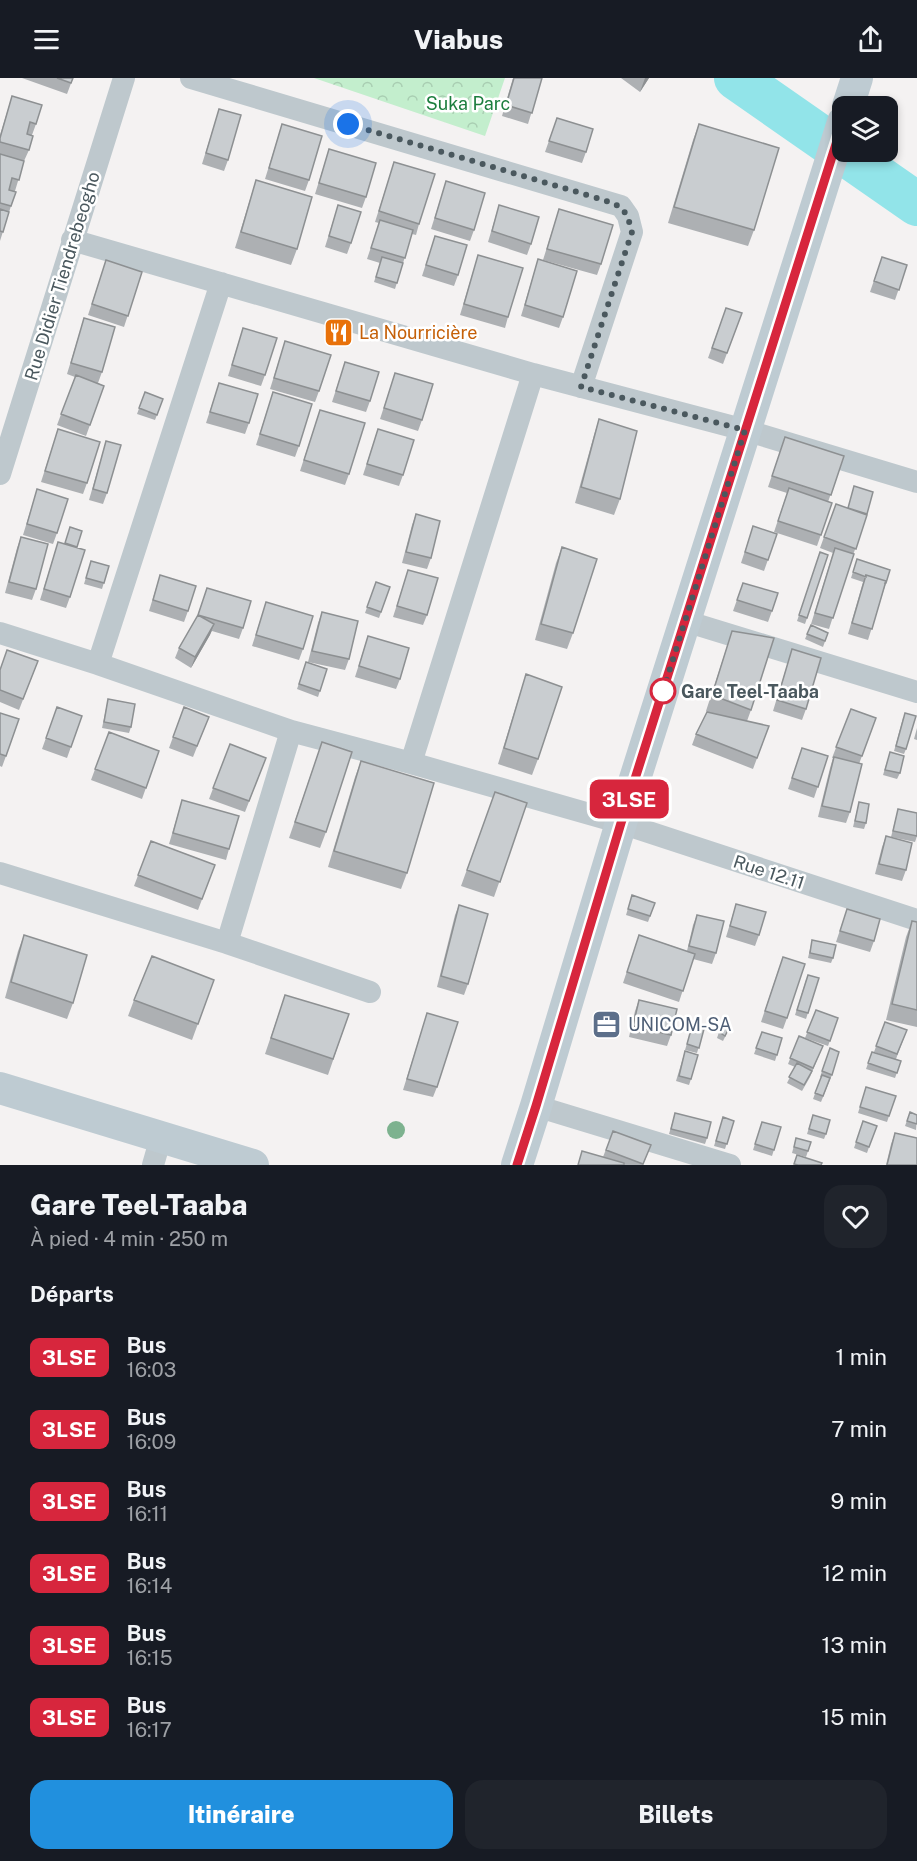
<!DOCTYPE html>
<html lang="fr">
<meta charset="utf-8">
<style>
body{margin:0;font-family:"Public Sans",sans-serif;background:#20242c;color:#f1f3f6;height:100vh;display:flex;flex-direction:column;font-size:22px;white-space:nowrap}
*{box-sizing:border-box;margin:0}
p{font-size:20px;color:#9ea1a6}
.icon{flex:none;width:33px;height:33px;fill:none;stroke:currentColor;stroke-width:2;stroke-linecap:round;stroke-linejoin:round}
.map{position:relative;height:1087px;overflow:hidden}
.details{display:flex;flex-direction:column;background:#171b24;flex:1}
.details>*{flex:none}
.badge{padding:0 12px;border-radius:9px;font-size:21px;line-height:39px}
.tools{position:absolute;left:832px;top:18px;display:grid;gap:12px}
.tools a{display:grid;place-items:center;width:66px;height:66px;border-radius:12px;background:#171b24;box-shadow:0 3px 9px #0003;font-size:30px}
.you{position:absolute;width:30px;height:30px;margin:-15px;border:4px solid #fff;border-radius:50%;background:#1a73e8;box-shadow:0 0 0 9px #1a73e833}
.map>.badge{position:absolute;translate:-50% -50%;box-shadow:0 0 0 3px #fff}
h2{padding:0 30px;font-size:22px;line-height:54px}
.round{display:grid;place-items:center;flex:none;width:63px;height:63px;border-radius:18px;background:#20242c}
.summary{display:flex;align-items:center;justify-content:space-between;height:102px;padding:0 30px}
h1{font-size:28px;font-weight:800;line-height:45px}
.action{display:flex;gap:12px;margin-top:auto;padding:12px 30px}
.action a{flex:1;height:69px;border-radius:18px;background:#2190de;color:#fff;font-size:24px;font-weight:800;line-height:69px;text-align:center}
.action a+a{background:#20242c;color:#f1f3f6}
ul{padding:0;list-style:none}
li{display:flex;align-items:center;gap:18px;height:72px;padding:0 30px}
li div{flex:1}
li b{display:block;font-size:22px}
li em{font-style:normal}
li .badge{min-width:66px;font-weight:700;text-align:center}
header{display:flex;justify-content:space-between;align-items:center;height:78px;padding:0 30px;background:#171b24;font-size:27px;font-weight:800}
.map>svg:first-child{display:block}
</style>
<header><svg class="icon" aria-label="menu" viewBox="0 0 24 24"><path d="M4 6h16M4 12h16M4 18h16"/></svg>Viabus<svg class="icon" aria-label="share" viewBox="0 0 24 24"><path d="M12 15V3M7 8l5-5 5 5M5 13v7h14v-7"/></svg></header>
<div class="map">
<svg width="917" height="1087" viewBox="0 0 917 1087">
<defs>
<pattern id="forest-crowns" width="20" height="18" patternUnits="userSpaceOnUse" patternTransform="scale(1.5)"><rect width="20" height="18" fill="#c3eecd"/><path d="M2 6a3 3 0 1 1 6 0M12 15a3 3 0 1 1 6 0" fill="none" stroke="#a9ceb2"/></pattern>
</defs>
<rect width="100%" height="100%" fill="#f4f2f2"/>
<path fill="url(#forest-crowns)" d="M314,0H505L485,58Z"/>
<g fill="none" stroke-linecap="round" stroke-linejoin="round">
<path stroke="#92e4e9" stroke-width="44" d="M736,0L917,126"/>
<path stroke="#bec8cd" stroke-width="22" d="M191,0L621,128L628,138L632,154L581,309
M72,162L533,296L745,352L917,404
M0,396L124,0
M685,543L917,614
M0,555L98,586L291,653L411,685L621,745L917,842
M98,586L221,205
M411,685L533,296
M0,795L227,865L370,914
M227,865L291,653
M536,1028L730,1087
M153,1087L161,1059"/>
<path stroke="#becbd2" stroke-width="32" d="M848,28L857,0
M0,1010L253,1087
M517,1087L536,1028L621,745L843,44"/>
</g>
<circle fill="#7db28f" cx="396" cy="1052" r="9"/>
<path fill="#adb0b3" d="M22,0H73L67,16Z
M513,0H542L528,46L502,38Z
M621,0H649L640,14Z
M12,18L36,46L32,57L29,72L24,83L15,113L11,128L0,163V57Z
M219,31L228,82L224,93L202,86Z
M557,40L586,74L582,85L545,74Z
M282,46L309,102L305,113L265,101Z
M699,46L754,152L748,168L668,145L693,62Z
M329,71L366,119L362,130L315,116Z
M394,84L419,146L416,157L412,156L395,211L374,204L380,185L367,181L379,145L375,144Z
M256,102L297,171L291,187L235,170Z
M446,103L474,152L470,163L431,151Z
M338,127L351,165L347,176L325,169Z
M499,127L531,166L527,177L488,164Z
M559,131L601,186L597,197L543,182Z
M435,158L458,197L454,208L422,198Z
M478,177L508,239L505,250L460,237Z
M882,179L907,187L895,222L870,214Z
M538,181L563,239L559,250L521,238Z
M106,182L142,194L124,249L88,237Z
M726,230L742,235L723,286L708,280Z
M84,240L102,294L98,305L104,308L86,358L57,347L75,299L67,296Z
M243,250L265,297L261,308L228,298Z
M285,263L319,313L315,324L270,311Z
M345,284L370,323L366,334L332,324Z
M395,295L422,342L418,353L380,341Z
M219,305L249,345L245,356L206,345Z
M145,314L163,321L155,342L137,336Z
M273,314L299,368L295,379L256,367Z
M320,332L349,396L345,407L300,393Z
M599,341L620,421L614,437L575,425L594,357Z
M58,351L87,405L83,416L41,404Z
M378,351L403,397L399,408L363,397Z
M785,359L844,378L828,424L832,425L817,468L774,454L787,415L768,409Z
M106,363L107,415L103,426L89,422Z
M37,411L57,455L53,466L23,457Z
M873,414L866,437H867L852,480L829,551L811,546L833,475L820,470L836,426L847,430Z
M416,436L431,480L427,491L402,485L412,447Z
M753,448L777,456L764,493L741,485Z
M21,459L36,511L32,522L5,515L17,470Z
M58,464L77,469L70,519L66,530L40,522Z
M562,469L573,555L567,571L535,562L556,485Z
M820,474L828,477L805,546L797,543Z
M857,481L886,505L868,562L848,556L863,504L851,500Z
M91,483L109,488L102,511L84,506Z
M408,492L427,537L423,547L393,539Z
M160,497L188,533L184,544L149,533Z
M376,504L390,509L379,540L365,535Z
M743,505L772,533L768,544L733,533Z
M207,510L243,550L239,561L212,553L191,590L175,580L179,570L197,539Z
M266,524L303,571L299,582L252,568Z
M322,534L349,581L345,592L308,584L318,545Z
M811,547L828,555L823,569L805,561Z
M732,553L751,632L747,643L769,648L753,691L692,667L696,656L707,634L706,633Z
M368,558L400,601L396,611L355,599Z
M792,571L806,631L802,642L773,633Z
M38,583L19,632L0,624V592Z
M306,584L327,591L318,619L297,611Z
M526,596L538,681L532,697L498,686Z
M108,621L131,649L129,655L102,650Z
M57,629L82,638L67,680L42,671Z
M184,629L209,639L193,679L169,670Z
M851,631L876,640L859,686L850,734L846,745L818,739L830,690L833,680H832Z
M0,635L6,678L2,689L0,688Z
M903,640L906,671L904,676L894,673Z
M917,650V662L914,661Z
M109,654L159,673L142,721L91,702Z
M322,664L326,754L320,770L289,760Z
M230,666L266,680L245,734L209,721Z
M802,670L828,678L814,720L788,711Z
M890,674L900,695L897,701L883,697Z
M361,683L407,795L401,811L328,789L355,699Z
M495,714L527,725L494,819L461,808Z
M182,722L229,771L226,782L169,766Z
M859,724L866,745L864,751L853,749Z
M898,731L917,758L915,764L891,759Z
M886,758L906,792L902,803L875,796L882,769Z
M151,763L215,787L198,832L134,808Z
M632,817L655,825L648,844L626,837Z
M736,826L759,857L755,868L726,859Z
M459,827L468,906L464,917L437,909L455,837Z
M847,831L874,863L870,874L836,864Z
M697,837L716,875L712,886L693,881L679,924L623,905L639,857L687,873L693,847Z
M912,843L917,844V949L886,942L906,859Z
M24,857L73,925L67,941L5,920L18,873Z
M812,862L833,880L831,885L808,880Z
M779,890L787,940L783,951L761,944Z
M819,900L806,941L795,937L806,902Z
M214,902L192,962L128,938L134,922Z
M285,917L349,936L328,997L265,976Z
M639,922L671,957L667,968L629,959L635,933Z
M816,932L838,940L828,968L805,960Z
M427,935L437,1009L433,1019L403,1012Z
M885,944L907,952L896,981L901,983L895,1000L866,991L872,974L885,978L874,974Z
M692,948L704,951L697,975L685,972Z
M719,954L727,955L723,963L717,960Z
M762,954L782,960L775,983L754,976Z
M799,958L823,968L810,999L802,1013L787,1005L795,989L788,986Z
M830,970L832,997L821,1024L813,1021L821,999H820Z
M685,973L691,1001L689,1007L676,1003Z
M866,1009L889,1038L887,1044L858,1035Z
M910,1034L917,1037L916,1052L905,1048Z
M675,1035L707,1060L705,1066L669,1056Z
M813,1037L826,1056L824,1061L807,1056Z
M723,1039L734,1043L725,1071L714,1068Z
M863,1043L869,1069L867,1075L854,1070Z
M762,1044L781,1049L772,1078L753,1072Z
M613,1053L651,1067L643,1087H578L582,1073L603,1079Z
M895,1055L917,1087H886L891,1066Z
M796,1060L811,1064L806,1079L792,1075Z"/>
<path fill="#8d9092" d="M645,0H649L640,14Z
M214,546L210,557L191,590L195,579Z"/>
<path fill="#c9cdd0" stroke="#8d9092" stroke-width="1.5" d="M57,0H73L71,5Z
M514,0H542L532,35L506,27Z
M12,18L42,27L36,46L30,44L27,56L33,58L29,72L0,64V60Z
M219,31L241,37L228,82L206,75Z
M557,40L593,51L586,74L549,63Z
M282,46L322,58L309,102L269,90Z
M699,46L779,70L754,152L674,129Z
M329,71L376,85L366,119L319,105Z
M0,76L24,83L19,102L12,100L9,112L16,114L11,128L0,125Z
M394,84L435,96L419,146L379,133Z
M256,102L312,119L297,171L241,154Z
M446,103L485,115L474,152L435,140Z
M338,127L361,134L351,165L329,158Z
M499,127L539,139L531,166L492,153Z
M0,131L9,134L3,154L0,153Z
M559,131L613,147L601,186L547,171Z
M380,142L413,152L405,180L371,170Z
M435,158L467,167L458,197L426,187Z
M478,177L523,190L508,239L464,226Z
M382,179L403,185L397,205L376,199Z
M882,179L907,187L899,212L874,203Z
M538,181L577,193L563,239L525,227Z
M106,182L142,194L128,238L92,226Z
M726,230L742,235L727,275L712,270Z
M84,240L115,249L102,294L71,285Z
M243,250L277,260L265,297L232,287Z
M285,263L331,277L319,313L274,300Z
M345,284L379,294L370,323L336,313Z
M395,295L433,306L422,342L384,330Z
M76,297L104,308L90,347L61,336Z
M219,305L258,316L249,345L210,334Z
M145,314L163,321L157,337L139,330Z
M273,314L312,326L299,368L260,356Z
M320,332L365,345L349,396L304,382Z
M599,341L637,353L620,421L581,409Z
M58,351L100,364L87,405L45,393Z
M378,351L414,362L403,397L367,386Z
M785,359L844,378L831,417L772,398Z
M106,363L121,367L107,415L93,411Z
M854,408L873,414L867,436L848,430Z
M789,410L832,425L821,457L778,443Z
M37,411L68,421L57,455L27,446Z
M836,426L867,437L856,471L824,459Z
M416,436L440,443L431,480L406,474Z
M753,448L777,456L768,482L745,474Z
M70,449L82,453L77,469L65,465Z
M21,459L48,466L36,511L9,504Z
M58,464L85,472L70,519L44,511Z
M562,469L597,481L573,555L541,546Z
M835,470L854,476L833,540L815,535Z
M820,474L828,477L807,540L799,537Z
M857,481L890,492L886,505H885L886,503L866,497V499L853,494Z
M91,483L109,488L104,505L86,500Z
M408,492L438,500L427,537L397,528Z
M160,497L196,508L188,533L153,522Z
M866,497L886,503L872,551L852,545Z
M376,504L390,509L381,534L367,529Z
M743,505L778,515L772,533L737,522Z
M207,510L251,523L243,550L198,537Z
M266,524L313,538L303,571L256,557Z
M322,534L358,543L349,581L312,573Z
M198,537L214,546L195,579L179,570Z
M811,547L828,555L825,563L807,556Z
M732,553L774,560L751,632L712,617Z
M368,558L409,570L400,601L359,588Z
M792,571L821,580L806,631L777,622Z
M7,572L38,583L23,621L0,612V592Z
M306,584L327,591L320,613L299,606Z
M526,596L562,609L538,681L504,670Z
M108,621L135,626L131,649L104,644Z
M57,629L82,638L71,669L46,660Z
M184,629L209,639L197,668L173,659Z
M851,631L876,640L862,678L836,669Z
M707,634L769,648L757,680L696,656Z
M0,635L19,641L6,678L0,676Z
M905,635L916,638L906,671L896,668Z
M109,654L159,673L146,710L95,691Z
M322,664L352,674L326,754L295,744Z
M230,666L266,680L249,723L213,710Z
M802,670L828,678L818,709L792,700Z
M890,674L904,678L900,695L885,692Z
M834,679L862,686L850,734L822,728Z
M361,683L434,705L407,795L334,773Z
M495,714L527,725L500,804L467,792Z
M182,722L239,738L229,771L173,755Z
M859,724L869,726L866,745L855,743Z
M898,731L917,735V758L893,753Z
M886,758L912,765L906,792L879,786Z
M151,763L215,787L202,821L138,797Z
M632,817L655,825L650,838L628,831Z
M736,826L766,834L759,857L730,848Z
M459,827L488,836L468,906L441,898Z
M847,831L880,841L874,863L840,853Z
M697,837L724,843L716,875L689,868Z
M912,843L917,844V932L892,926Z
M24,857L87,877L73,925L11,904Z
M639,857L695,876L683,913L627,894Z
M812,862L836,867L833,880L810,875Z
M152,878L214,902L198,946L134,922Z
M783,879L805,886L787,940L765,933Z
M808,897L819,900L808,935L797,932Z
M285,917L349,936L333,981L271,960Z
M639,922L677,931L671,957L633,948Z
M816,932L838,940L830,963L807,954Z
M427,935L458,944L437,1009L407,1001Z
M885,944L907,952L897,976L876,968Z
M722,946L729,950L725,958L719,954Z
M692,948L704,951L699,970L687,966Z
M762,954L782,960L777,977L756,970Z
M799,958L823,968L813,990L790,980Z
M830,970L839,974L832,997L822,993Z
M685,973L698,977L691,1001L679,998Z
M872,974L901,983L897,995L868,985Z
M797,985L812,993L804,1007L789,999Z
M822,997L830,1000L823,1018L815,1015Z
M866,1009L896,1018L889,1038L860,1029Z
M910,1034L917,1037V1046L907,1043Z
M675,1035L711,1044L707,1060L671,1051Z
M813,1037L830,1042L826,1056L809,1051Z
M723,1039L734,1043L727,1066L716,1063Z
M863,1043L877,1048L869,1069L856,1064Z
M762,1044L781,1049L774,1072L755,1066Z
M613,1053L651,1067L643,1086L606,1072Z
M895,1055L917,1060V1087H887Z
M796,1060L811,1064L808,1073L794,1069Z
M582,1073L624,1085V1087H578Z
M797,1077L822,1085L821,1087H798L794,1086Z"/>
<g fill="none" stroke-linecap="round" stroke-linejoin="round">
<defs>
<path id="line" d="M517,1087L536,1028L621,745L843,44"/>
</defs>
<use href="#line" stroke="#fff" stroke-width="14"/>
<use href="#line" stroke="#d7263d" stroke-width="9"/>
<path stroke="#4a585e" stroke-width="6" stroke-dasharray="0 10.8" d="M348,46L594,119C620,128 625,126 632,154L581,309L745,352L663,613"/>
</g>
<defs>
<symbol id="restaurant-square" viewBox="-11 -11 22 22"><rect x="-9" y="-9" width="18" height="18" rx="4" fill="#e8710a" stroke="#fff"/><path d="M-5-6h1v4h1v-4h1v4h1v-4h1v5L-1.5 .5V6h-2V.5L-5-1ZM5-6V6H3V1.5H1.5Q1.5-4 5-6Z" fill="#fff"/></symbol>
<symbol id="office-square" viewBox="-11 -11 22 22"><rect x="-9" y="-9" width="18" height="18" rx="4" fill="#5c6f8a" stroke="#fff"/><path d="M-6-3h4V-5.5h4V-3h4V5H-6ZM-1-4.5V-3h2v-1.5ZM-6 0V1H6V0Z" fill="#fff"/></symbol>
</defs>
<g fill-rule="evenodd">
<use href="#restaurant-square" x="322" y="238" width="33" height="33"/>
<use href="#office-square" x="590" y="930" width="33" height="33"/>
</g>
<circle fill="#fff" stroke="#d7263d" stroke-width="3" cx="663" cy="613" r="12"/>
<g text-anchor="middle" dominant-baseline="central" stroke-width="5" stroke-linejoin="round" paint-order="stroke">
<g font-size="18" fill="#1c7e3e" stroke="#fff">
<text x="468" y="25">Suka Parc</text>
</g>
<g font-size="18" fill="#4a585e" stroke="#fff">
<text transform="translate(62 198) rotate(-73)">Rue Didier Tiendrebeogho</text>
<text transform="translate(769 794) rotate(18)">Rue 12.11</text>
</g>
<g font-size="18" fill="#c56008" stroke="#fff" text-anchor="start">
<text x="359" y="254">La Nourricière</text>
</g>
<g font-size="18" font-weight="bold" fill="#4a585e" stroke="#fff" text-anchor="start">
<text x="681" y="613">Gare Teel-Taaba</text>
</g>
<g font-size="18" fill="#4e5e75" stroke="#fff" text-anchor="start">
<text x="628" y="946">UNICOM-SA</text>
</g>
</g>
</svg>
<div class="tools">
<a><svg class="icon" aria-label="layers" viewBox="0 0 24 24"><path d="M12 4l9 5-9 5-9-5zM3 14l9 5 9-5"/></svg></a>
</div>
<div class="you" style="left:348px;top:46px"></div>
<b class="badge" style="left:629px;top:721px;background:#d7263d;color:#fff">3LSE</b>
</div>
<section class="details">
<div class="summary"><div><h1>Gare Teel-Taaba</h1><p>À pied · 4 min · 250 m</p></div><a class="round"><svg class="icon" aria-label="heart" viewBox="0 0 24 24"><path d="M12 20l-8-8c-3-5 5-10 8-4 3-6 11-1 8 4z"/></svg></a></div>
<h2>Départs</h2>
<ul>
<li><span class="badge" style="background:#d7263d;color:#fff">3LSE</span><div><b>Bus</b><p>16:03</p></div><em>1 min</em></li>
<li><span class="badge" style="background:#d7263d;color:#fff">3LSE</span><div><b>Bus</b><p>16:09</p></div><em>7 min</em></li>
<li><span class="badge" style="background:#d7263d;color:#fff">3LSE</span><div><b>Bus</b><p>16:11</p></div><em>9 min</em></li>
<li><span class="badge" style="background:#d7263d;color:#fff">3LSE</span><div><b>Bus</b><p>16:14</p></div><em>12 min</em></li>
<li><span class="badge" style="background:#d7263d;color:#fff">3LSE</span><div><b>Bus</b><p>16:15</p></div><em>13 min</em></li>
<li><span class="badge" style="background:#d7263d;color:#fff">3LSE</span><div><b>Bus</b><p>16:17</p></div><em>15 min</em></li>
</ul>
<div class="action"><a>Itinéraire</a><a>Billets</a></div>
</section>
